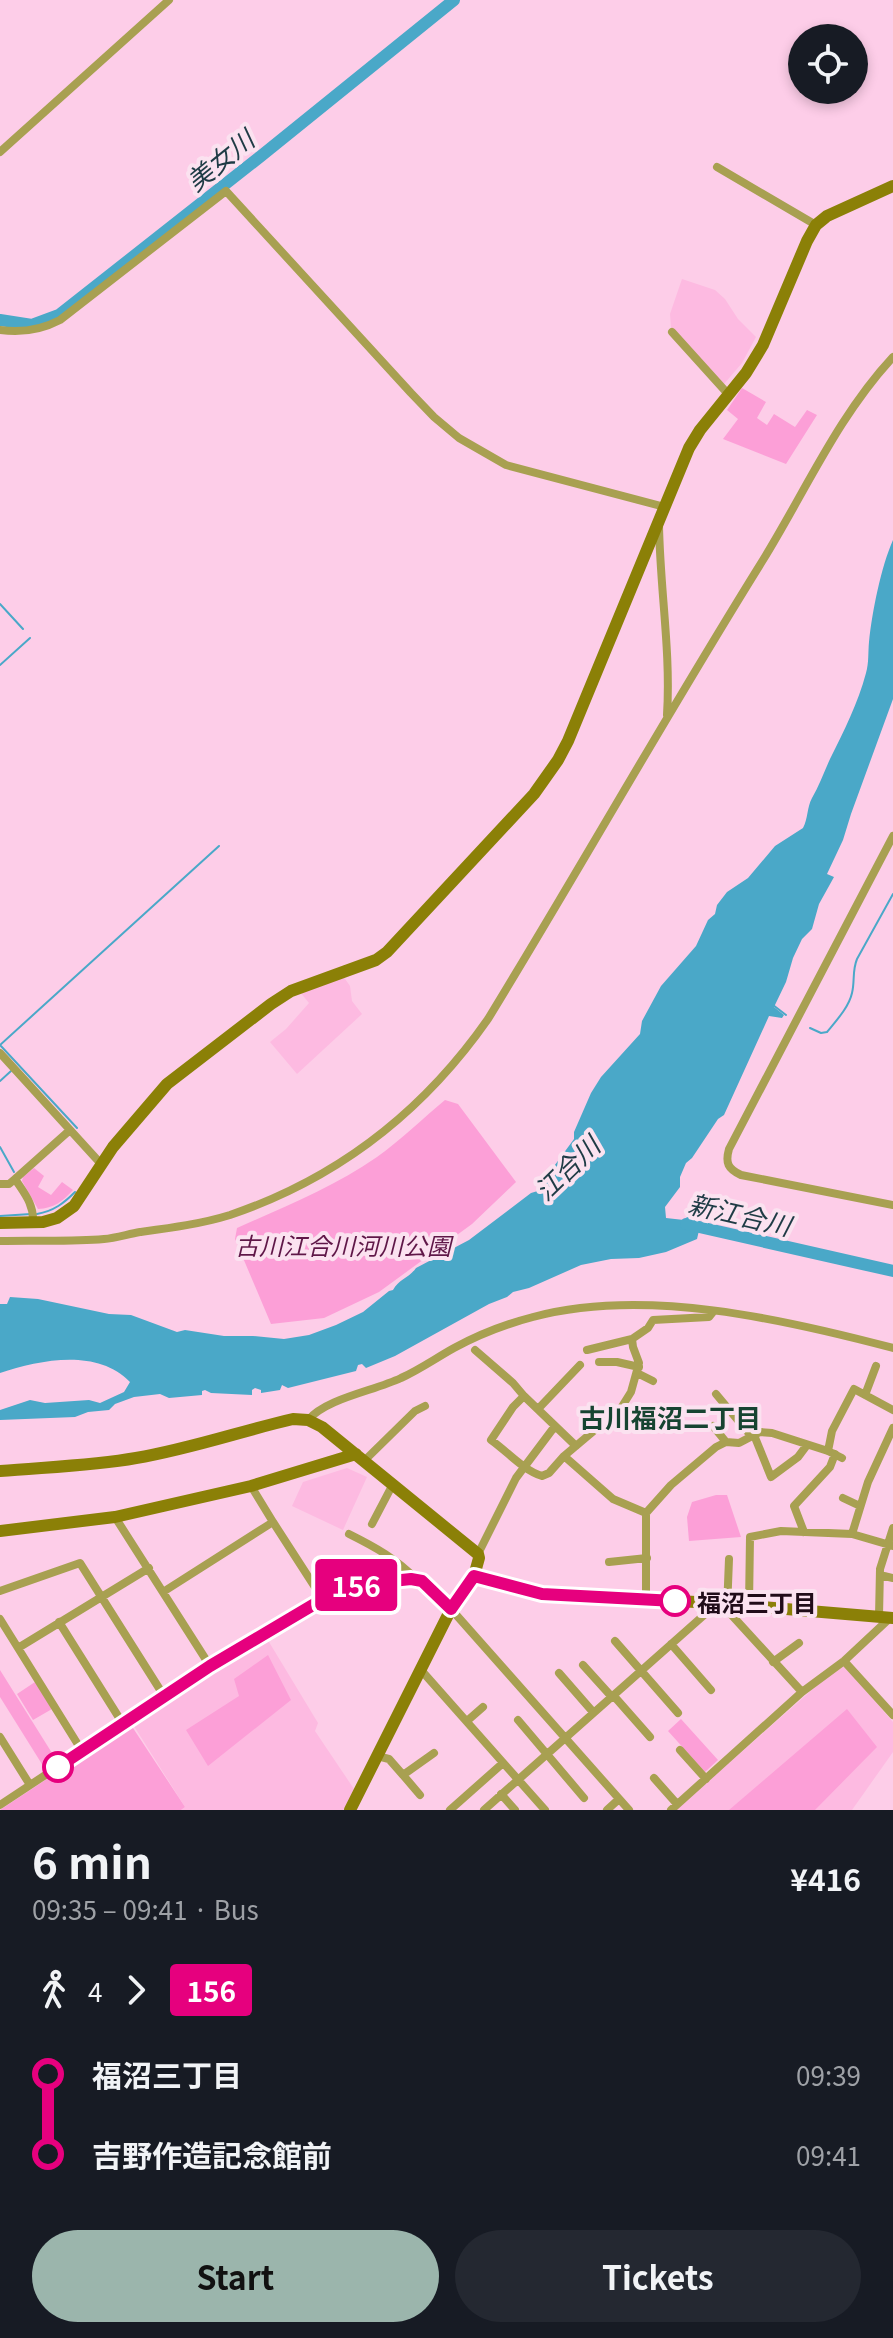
<!DOCTYPE html>
<meta charset="utf-8">
<style>
body{margin:0;font-family:Georgia,"Noto Sans JP",serif;background:#242831;color:#f1f3f6;height:100vh;display:flex;flex-direction:column;font-size:30px;white-space:nowrap}
*{box-sizing:border-box;margin:0}
p{font-size:26px;color:#9ea1a6}
.icon{flex:none;width:44px;height:44px;fill:none;stroke:currentColor;stroke-width:2;stroke-linecap:round;stroke-linejoin:round}
.map{position:relative;height:1810px;overflow:hidden}
.drawer{display:flex;flex-direction:column;background:#171b24;flex:1}
.drawer>*{flex:none}
.badge{padding:0 16px;border-radius:6px;font-size:28px;line-height:52px}
.controls{position:absolute;left:788px;top:24px;display:grid;gap:16px}
.controls a{display:grid;place-items:center;width:80px;height:80px;border-radius:50%;background:#171b24;box-shadow:0 4px 12px #0003;font-size:40px}
.map>.badge{position:absolute;translate:-50% -50%;box-shadow:0 0 0 4px #fff}
.legs{display:flex;align-items:center;gap:12px;height:88px;padding:0 32px;font-size:26px}
.legs p{margin-inline-start:auto}
.head{display:flex;align-items:center;justify-content:space-between;height:136px;padding:0 32px}
h1{font-size:44px;font-weight:700;line-height:60px}
.button{display:flex;gap:16px;margin-top:auto;padding:16px 32px}
.button a{flex:1;height:92px;border-radius:48px;background:#9bb5ac;color:#111;font-size:32px;font-weight:700;line-height:92px;text-align:center}
.button a+a{background:#242831;color:#f1f3f6}
ul{padding:0 32px;list-style:none}
li{display:flex;align-items:center;gap:28px;height:80px;font-size:30px}
li i{display:grid;place-items:center;width:12px;height:100%;margin:0 10px;background:currentColor}
li i::after{content:'';width:20px;height:20px;margin:-10px;border:6px solid;border-radius:50%;background:#171b24}
li p{margin-inline-start:auto}
li:first-child i{background:linear-gradient(#0000 50%,currentColor 0)}
li:last-child i{background:linear-gradient(currentColor 50%,#0000 0)}
.map>svg:first-child{display:block}
</style>
<div class="map">
<svg width="893" height="1810" viewBox="0 0 893 1810">
<rect width="100%" height="100%" fill="#fdcde8"/>
<path fill="#fdbae1" d="M682,279L715,290L725,299L738,319L756,337L742,363L724,384L671,327L670,314Z
M343,976L350,986L352,1001L362,1014L297,1074L270,1042L286,1029L309,1003L300,992Z
M347,1468L367,1477L343,1530L292,1506L303,1482Z
M266,1637L318,1723L315,1731L354,1789L344,1810H181L185,1807L132,1723L224,1660Z
M839,1666H844L893,1722V1752L852,1810H676Z"/>
<path fill="#fc9fd7" d="M742,388L766,402L757,418L767,425L774,414L795,427L807,410L817,415L786,464L723,439L738,419L727,410Z
M445,1100L458,1104L516,1182L472,1224L379,1292L324,1318L271,1324L235,1239L237,1228C284,1207 334,1187 377,1157C401,1140 422,1119 445,1100Z
M34,1168L44,1176L38,1187L51,1195L62,1182L73,1190C62,1202 54,1208 38,1209L22,1181L23,1177Z
M716,1495H727L741,1537L689,1541L687,1517L692,1502Z
M268,1655L291,1700L208,1766L186,1730L239,1696L234,1679Z
M0,1670L62,1769L131,1725L185,1807L181,1810H0L50,1777L0,1697Z
M35,1682L52,1709L33,1720L17,1694Z
M847,1709L877,1747L815,1810H729Z
M681,1719L718,1760L705,1772L668,1731Z"/>
<path fill="#4aa8c8" d="M893,540V699L851,814L843,840L827,874L834,877L819,904L812,929L802,939L793,958L786,982L774,1007L784,1015L782,1018L769,1016L724,1115L718,1119L692,1158L686,1163L680,1177V1187L665,1207L666,1218L684,1220L689,1215L701,1222L697,1239L666,1252L639,1258L611,1259L581,1265L529,1288L513,1292L507,1297L489,1304L395,1356L366,1368L362,1364L358,1365L356,1371L288,1388L282,1385L280,1390L261,1393V1390L255,1388L252,1390V1395L211,1393L205,1390L202,1391V1395L169,1398L160,1394L134,1397L115,1404L109,1410L88,1412L75,1417L0,1420V1410L30,1400L45,1403L89,1400L100,1403L124,1392L130,1382C97,1348 40,1360 0,1373V1304H7L10,1297L38,1299L109,1314L131,1315L177,1332L185,1330L224,1336H253L284,1339L309,1335L336,1325L363,1312L389,1291L393,1290C399,1279 409,1278 416,1268L469,1240L531,1193L541,1190L553,1174L552,1169L574,1139V1132L591,1093L601,1077L640,1034L642,1021L661,986L696,946L708,920L715,914L717,905L727,892L748,878L775,846L803,828C808,819 807,807 812,798C819,786 824,772 830,759C844,731 858,703 866,673C869,663 868,652 869,642C872,612 881,567 893,540Z"/>
<g fill="none" stroke-linecap="round" stroke-linejoin="round">
<path stroke="#4aa8c8" stroke-width="2" d="M0,604L23,629
M0,665L30,638
M773,1005L786,1015
M810,1028L821,1033L827,1032C836,1021 849,1007 852,993C855,981 852,971 857,959L893,894
M0,1081L11,1071
M77,1128L0,1045L219,846
M0,1147L14,1172
M37,1214C54,1211 64,1203 75,1192
M0,1216L31,1214"/>
<path stroke="#4aa8c8" stroke-width="12" d="M0,320L32,325L59,315L261,156L454,0
M686,1224L893,1271"/>
<path stroke="#a8a051" stroke-width="8" d="M0,152L169,0
M717,167L816,225
M0,330C21,333 41,330 60,320L226,191L411,393L434,417L459,438L506,465L665,507
M672,332L728,394
M659,525C660,589 671,652 667,715
M893,836L729,1149C725,1163 728,1169 741,1175L893,1205
M0,1053L102,1165
M0,1184H9L15,1179
M33,1222C34,1204 24,1193 15,1179L70,1130
M0,1241C34,1240 70,1242 104,1239C116,1238 128,1234 140,1232C170,1228 201,1224 230,1215C339,1178 423,1112 488,1019C581,867 668,712 763,560C805,492 838,416 893,357
M475,1350L513,1383L524,1396L513,1407L491,1440C508,1452 523,1470 542,1476L549,1473L564,1456L621,1408L631,1392L639,1363L633,1347L632,1339L648,1328L653,1320L709,1317L713,1312
M587,1350L632,1339
M599,1362H617L639,1367
M637,1373L653,1381
M716,1394L751,1436
M865,1395L876,1366
M524,1396L576,1446
M538,1409L580,1365
M308,1420C327,1398 374,1391 401,1378C419,1370 436,1358 454,1348C478,1335 506,1324 533,1317C644,1287 783,1319 893,1348
M713,1426L726,1442
M754,1435L771,1477L798,1457L807,1445
M828,1451L832,1431L854,1389L893,1410
M564,1456L613,1499L646,1513
M364,1461L415,1411L425,1406
M251,1486L273,1522
M843,1498L860,1506
M372,1524L393,1484
M804,1532L794,1506L830,1467L835,1454
M349,1534C375,1547 397,1559 417,1580
M852,1534L868,1482L893,1428
M478,1554L516,1478L555,1426
M729,1559L727,1610L802,1692
M609,1562L647,1558
M880,1575L893,1578
M0,1591L80,1563L164,1696
M163,1592L273,1522L322,1598
M646,1599V1513L671,1485L716,1447L726,1442L739,1443L760,1432L772,1433L828,1451L842,1458
M749,1605L750,1537L781,1531L852,1534L893,1546
M879,1616L880,1569L893,1528
M0,1619L82,1751
M59,1622L123,1724
M615,1641L678,1713
M671,1644L711,1690
M18,1648L149,1568
M844,1661L893,1715
M773,1662L799,1643
M583,1665L611,1696
M210,1666L345,1586L411,1579L422,1581L451,1609L629,1810
M421,1670L545,1810
M559,1673L593,1712
M613,1695L650,1737
M518,1720L584,1798
M467,1721L483,1707
M0,1737L30,1785
M680,1750L706,1779
M377,1756L389,1759L403,1775L434,1753
M403,1775L420,1795
M654,1778L677,1804
M501,1794L515,1810
M0,1805L210,1666L115,1517
M450,1810L503,1763
M484,1810L712,1608L715,1603
M607,1810L619,1799
M671,1810L802,1692L844,1661L890,1618"/>
<path stroke="#8b8007" stroke-width="12" d="M0,1223L43,1222L57,1218L74,1206L113,1147L167,1084L271,1004L291,991L376,960L387,952L534,794L558,760L568,741L689,448L700,430L746,373L763,345L807,241L816,225L827,216L893,186
M0,1471C45,1467 92,1466 136,1458C190,1449 241,1431 293,1419L308,1420L322,1427L478,1554L479,1558L474,1576L451,1609L350,1810
M0,1531L115,1517L251,1486L356,1454
M474,1576L542,1594L715,1603L893,1618"/>
</g>
<g fill="none" stroke-linecap="round" stroke-linejoin="round">
<defs>
<path id="line-1" d="M58,1767L210,1666L345,1586L411,1579L422,1581L451,1609L474,1576L542,1594L675,1601"/>
</defs>
<use href="#line-1" stroke="#fff" stroke-width="18"/>
<use href="#line-1" stroke="#e6007e" stroke-width="12"/>
</g>
<g fill="#fff" stroke="#e6007e" stroke-width="4">
<circle cx="675" cy="1601" r="14"/>
<circle cx="58" cy="1767" r="14"/>
</g>
<g text-anchor="middle" dominant-baseline="central" stroke-width="8" stroke-linejoin="round" paint-order="stroke">
<g font-size="24" font-style="italic" fill="#5f1748" stroke="#fbe2f0">
<text x="343" y="1244">古川江合川河川公園</text>
</g>
<g font-size="24" font-weight="bold" fill="#200c19" stroke="#fbe2f0" text-anchor="start">
<text x="697" y="1601">福沼三丁目</text>
</g>
<g font-size="26" font-style="italic" fill="#1e3b45" stroke="#fbe2f0">
<text transform="translate(219 159) rotate(-39)">美女川</text>
<text transform="translate(566 1167) rotate(-44)">江合川</text>
<text transform="translate(740 1213) rotate(13)">新江合川</text>
</g>
<g font-size="26" font-weight="bold" fill="#164431" stroke="#fbe2f0">
<text x="670" y="1416">古川福沼二丁目</text>
</g>
</g>
</svg>
<div class="controls">
<a><svg class="icon" aria-label="locate" viewBox="0 0 24 24"><circle cx="12" cy="12" r="6"/><path d="M12 2v4M12 18v4M2 12h4M18 12h4"/></svg></a>
</div>
<b class="badge" style="left:356px;top:1585px;background:#e6007e;color:#fff">156</b>
</div>
<section class="drawer">
<div class="head"><div><h1>6 min</h1><p>09:35 – 09:41 · Bus</p></div><b>¥416</b></div>
<div class="legs"><svg class="icon" aria-label="walk" viewBox="0 0 24 24"><circle cx="13" cy="4" r="2"/><path d="M13 8l-2 6 4 7M11 14l-3 7M7 12l3-4h3l4 4"/></svg>4<svg class="icon" aria-label="forward" viewBox="0 0 24 24"><path d="M9 5l7 7-7 7"/></svg><b class="badge" style="background:#e6007e;color:#fff">156</b></div>
<ul>
<li><i style="color:#e6007e"></i><b>福沼三丁目</b><p>09:39</p></li>
<li><i style="color:#e6007e"></i><b>吉野作造記念館前</b><p>09:41</p></li>
</ul>
<div class="button"><a>Start</a><a>Tickets</a></div>
</section>
